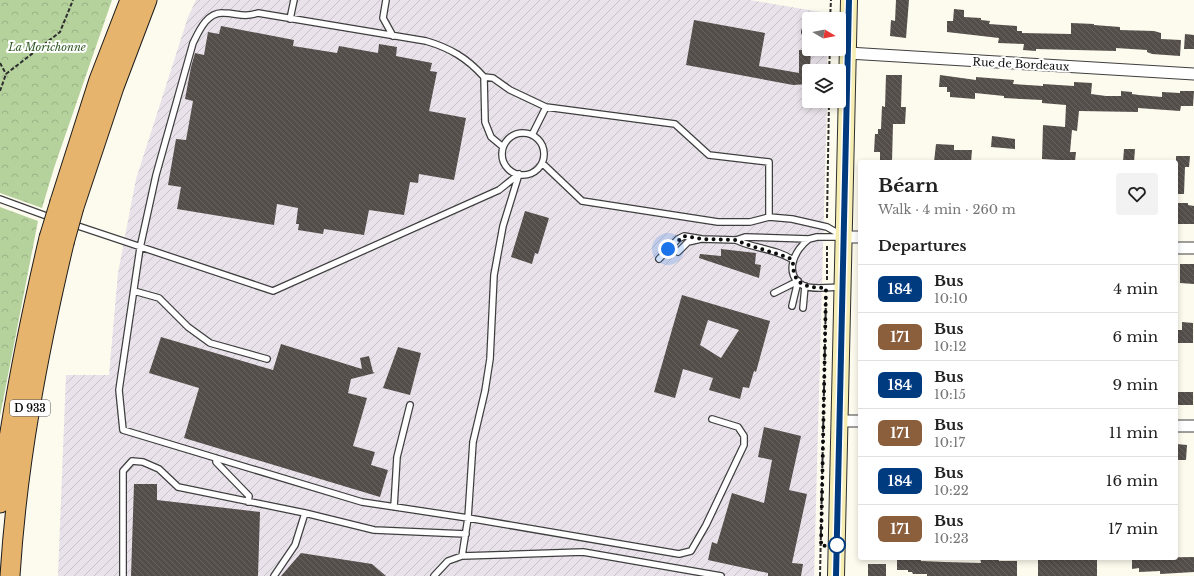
<!DOCTYPE html>
<meta charset="utf-8">
<style>
body{margin:0;font-family:"Libre Baskerville",serif;background:#f2f2f2;color:#222;height:100vh;display:flex;flex-direction:column;font-size:15px;white-space:nowrap}
*{box-sizing:border-box;margin:0}
p{font-size:13px;color:#767676}
.icon{flex:none;width:22px;height:22px;fill:none;stroke:currentColor;stroke-width:2;stroke-linecap:round;stroke-linejoin:round}
.map{position:relative;flex:1;overflow:hidden}
.sheet{position:absolute;left:858px;top:160px;width:320px;height:400px;display:flex;flex-direction:column;background:#fff;border-radius:4px;box-shadow:0 2px 6px #0003}
.sheet>*{flex:none}
.badge{padding:0 8px;border-radius:6px;font-size:14px;line-height:26px}
.needle{width:26px;rotate:100deg}
.tools{position:absolute;left:802px;top:12px;display:grid;gap:8px}
.tools a{display:grid;place-items:center;width:44px;height:44px;border-radius:4px;background:#fff;box-shadow:0 2px 6px #0003;font-size:20px}
.you{position:absolute;width:20px;height:20px;margin:-10px;border:3px solid #fff;border-radius:50%;background:#1a73e8;box-shadow:0 0 0 6px #1a73e833}
.map>.badge{position:absolute;translate:-50% -50%;box-shadow:0 0 0 2px #fff}
h2{padding:0 20px;font-size:15px;line-height:36px}
.round{display:grid;place-items:center;flex:none;width:42px;height:42px;border-radius:4px;background:#f2f2f2}
.headline{display:flex;align-items:center;justify-content:space-between;height:68px;padding:0 20px}
h1{font-size:19px;font-weight:700;line-height:30px}
ul{padding:0;list-style:none}
li{display:flex;align-items:center;gap:12px;height:48px;padding:0 20px;border-top:1px solid #e0e0e0}
li div{flex:1}
li b{display:block;font-size:15px}
li em{font-style:normal}
li .badge{min-width:44px;font-weight:700;text-align:center}
.map>svg:first-child{display:block}
</style>
<div class="map">
<svg width="1194" height="576" viewBox="0 0 1194 576">
<defs>
<pattern id="industrial-furrows" width="10" height="10" patternUnits="userSpaceOnUse"><rect width="10" height="10" fill="#e9e2ea"/><path d="M-1 1l2-2M0 10L10 0M9 11l2-2" fill="none" stroke="#c7c1c8"/></pattern>
<pattern id="forest-crowns" width="20" height="18" patternUnits="userSpaceOnUse"><rect width="20" height="18" fill="#b5d29d"/><path d="M2 6a3 3 0 1 1 6 0M12 15a3 3 0 1 1 6 0" fill="none" stroke="#9ab386"/></pattern>
<pattern id="building-back-hatch" width="6" height="6" patternUnits="userSpaceOnUse"><rect width="6" height="6" fill="#544e4a"/><path d="M-1 5l2 2M0 0l6 6M5-1l2 2" fill="none" stroke="#686360"/></pattern>
</defs>
<rect width="100%" height="100%" fill="#fdfaee"/>
<path fill="url(#industrial-furrows)" d="M196,0H750L826,13V19H809V49H827V71H809V101H827L814,576H58L66,375H109L118,273L136,179L188,17Z"/>
<path fill="url(#forest-crowns)" d="M0,0H112L54,168L42,208L0,193Z
M0,207L38,221L0,416Z"/>
<path fill="url(#building-back-hatch)" fill-rule="evenodd" d="M896,0H909L906,38L890,36L891,20L895,21Z
M954,9L964,10V17L981,18V20L990,21L989,24L1017,26V31H1022V33L1071,34V23L1094,24V25L1120,27V30L1154,31L1161,33V39L1181,40L1180,56L1152,54L1147,52V50L1116,48V51L1036,49V51L1023,50L1024,44L998,43L999,38L947,32V21H953Z
M694,20L765,33L759,66L799,73V50H811L809,84L793,85L686,65Z
M221,26L294,40L293,46L337,53L339,46L378,53L379,44L397,47L396,56L432,63L430,71L437,72L429,111L466,118L454,180L419,174L418,183L410,182L404,215L369,210L364,235L324,229L323,234L298,230L299,224H296L298,208L277,204L274,225L177,209L181,187L168,185L176,139L186,140L193,101L185,99L191,67L195,53L204,55L208,32L219,34Z
M1185,34L1194,35V49H1184Z
M886,75H902L901,107H906L905,124H893L892,162H880V152H874L875,134H878V129H881L882,106L885,107Z
M940,75L976,80V77L1014,80L1013,84L1043,86V84L1074,86V82L1092,83L1091,94L1106,96H1121V91L1132,92V94L1139,95L1162,97V92L1180,93V91H1194L1193,106H1181L1180,111L1138,108V112L1079,111L1077,131L1072,130L1070,152H1076L1075,161L1042,159L1043,125L1065,127L1066,105L1042,103V100L1004,98V96L975,93V99L950,97V92H947V87H939Z
M992,136L1015,139V149L991,147Z
M936,144L954,145V150H972L971,162H934Z
M1124,149H1135L1134,162H1123Z
M1176,156H1190L1189,167H1185L1184,194H1176Z
M1176,203H1188V205L1194,206V224H1177Z
M525,211L549,218L538,254L535,253L532,264L511,257Z
M721,249L756,253L755,264L761,265L759,278L699,258L700,254L721,256Z
M1180,264H1194V284L1180,283Z
M682,295L770,321L756,372L754,371L749,388L743,387L740,399L709,390L713,378L683,369L675,398L654,392ZM708,320L739,330L721,358L700,345Z
M1182,322L1193,323V343H1177V330H1182Z
M161,337L273,370L281,344L362,369L360,358L369,356L373,372L375,373L351,379L348,393L367,398L353,446L375,452L371,465L388,470L380,497L184,438L199,388L149,373Z
M398,347L421,353L410,395L383,388Z
M1178,392H1193V405H1178Z
M764,427L801,436L789,490L807,494L792,563L803,564L801,576H768V573L708,560L712,542L717,544L732,493L764,503L772,460L758,457Z
M1176,444L1187,445L1186,460H1176Z
M134,484H157V500L260,512L258,576H131Z
M301,553L372,564L386,576H281Z
M1194,557V572L1160,574V571L1139,572V568L1132,569V558Z
M897,558L921,559V561L945,562L981,563L980,558H999V561H1017V576H927V574H913L912,572H908V570H897Z
M1038,558H1097V576H1038Z
M868,564H886V576H868Z"/>
<g fill="none" stroke-linecap="round" stroke-linejoin="round">
<defs>
<path id="service" d="M386,0L383,18L393,36
M290,19L294,0
M805,32H809
M484,77L493,78L510,90L546,107L675,124L709,155L769,162V217
M502 154a21 21 0 1 1 42 0a21 21 0 1 1-42 0Z
M532,135L546,107
M503,147L491,137L485,122L484,77C467,58 450,48 426,41L258,13C243,18 237,13 223,13C207,12 199,31 193,43L156,175L140,248L119,390L123,430L362,502L468,518L462,556L583,552L721,576
M542,163L582,201L718,222H750L769,217L792,219L827,227L841,235
M519,174L503,226L494,275L490,359L485,391L473,442L468,518L679,554L691,551L706,525L744,445V436L738,427L712,419
M0,199L52,218
M72,224L273,291L499,190L519,174
M809,239C795,249 782,275 804,286C813,290 831,287 842,287
M736,240C754,249 775,248 793,260
M678,252L688,242L701,239
M659,259L678,239L684,236L702,239L736,240L745,237L809,239L817,237H843
M134,291L159,298L188,327L210,343L267,359
M774,293L798,281
M792,306L798,281
M803,308L805,286
M216,458V462L249,496L248,502
M394,507L397,457L410,405
M123,576V471L132,461L143,462L159,469L178,487L305,513L374,530L466,534
M274,576L295,545L305,513
M434,576L448,561L462,556"/>
<path id="minor" d="M848,53L1194,74
M843,237H860
M1176,248H1194
M840,421H860
M1176,426H1194"/>
<path id="secondary" d="M836,576L849,0"/>
<path id="trunk" d="M60,202L99,80L130,0
M74,207L114,87L147,0
M0,503C11,412 28,327 49,238
M10,576C17,463 38,353 64,243"/>
</defs>
<use href="#service" stroke="#3f3f3f" stroke-width="8"/>
<use href="#minor" stroke="#3f3f3f" stroke-width="13"/>
<use href="#secondary" stroke="#2e2e2e" stroke-width="18"/>
<use href="#trunk" stroke="#1d1d1d" stroke-width="21"/>
<path stroke="#2e2e2e" stroke-width="2" stroke-dasharray="4 2" stroke-linecap="butt" d="M830,19L831,0
M0,63L6,74
M829,71L830,49
M0,91L6,74L60,32L73,0
M827,218L829,101
M827,280V244
M820,576L826,296"/>
<use href="#service" stroke="#fff" stroke-width="5.5"/>
<use href="#minor" stroke="#fff" stroke-width="11"/>
<use href="#secondary" stroke="#f5edb1" stroke-width="16"/>
<use href="#trunk" stroke="#e6b46c" stroke-width="19"/>
<defs>
<path id="trunk-bridge" d="M49,238L60,202
M64,243L74,207"/>
</defs>
<use href="#trunk-bridge" stroke="#1d1d1d" stroke-width="21" stroke-linecap="butt"/>
<use href="#trunk-bridge" stroke="#e6b46c" stroke-width="19"/>
</g>
<g fill="none" stroke-linecap="round" stroke-linejoin="round">
<defs>
<path id="line" d="M836,576L849,0"/>
</defs>
<use href="#line" stroke="#fff" stroke-width="9"/>
<use href="#line" stroke="#003b80" stroke-width="6"/>
<path stroke="#0c0c0c" stroke-width="4" stroke-dasharray="0 7.2" d="M668,249L684,236L702,239L736,240L745,244L787,257L793,260C792,286 805,287 826,288L821,546L837,545"/>
</g>
<circle fill="#fff" stroke="#003b80" stroke-width="2" cx="837" cy="545" r="8"/>
<g text-anchor="middle" dominant-baseline="central" stroke-width="4" stroke-linejoin="round" paint-order="stroke">
<rect fill="#fff" stroke="#555" stroke-width="1" x="10" y="400" width="40" height="16" rx="3"/>
<g font-size="10" font-weight="bold" fill="#0c0c0c">
<text x="30" y="408">D 933</text>
</g>
<g font-size="11" font-style="italic" fill="#315c25" stroke="#fff">
<text x="47" y="47">La Morichonne</text>
</g>
<g font-size="11" fill="#0c0c0c" stroke="#fff">
<text transform="translate(1021 64) rotate(3)">Rue de Bordeaux</text>
</g>
</g>
</svg>
<div class="tools">
<a><svg class="needle" viewBox="-14 -14 28 28"><path d="M0-13l5 13h-10z" fill="#e53935"/><path d="M0 13l5-13h-10z" fill="#767676"/></svg></a>
<a><svg class="icon" aria-label="layers" viewBox="0 0 24 24"><path d="M12 4l9 5-9 5-9-5zM3 14l9 5 9-5"/></svg></a>
</div>
<div class="you" style="left:668px;top:249px"></div>
<section class="sheet">
<div class="headline"><div><h1>Béarn</h1><p>Walk · 4 min · 260 m</p></div><a class="round"><svg class="icon" aria-label="heart" viewBox="0 0 24 24"><path d="M12 20l-8-8c-3-5 5-10 8-4 3-6 11-1 8 4z"/></svg></a></div>
<h2>Departures</h2>
<ul>
<li><span class="badge" style="background:#003b80;color:#fff">184</span><div><b>Bus</b><p>10:10</p></div><em>4 min</em></li>
<li><span class="badge" style="background:#8b5e3c;color:#fff">171</span><div><b>Bus</b><p>10:12</p></div><em>6 min</em></li>
<li><span class="badge" style="background:#003b80;color:#fff">184</span><div><b>Bus</b><p>10:15</p></div><em>9 min</em></li>
<li><span class="badge" style="background:#8b5e3c;color:#fff">171</span><div><b>Bus</b><p>10:17</p></div><em>11 min</em></li>
<li><span class="badge" style="background:#003b80;color:#fff">184</span><div><b>Bus</b><p>10:22</p></div><em>16 min</em></li>
<li><span class="badge" style="background:#8b5e3c;color:#fff">171</span><div><b>Bus</b><p>10:23</p></div><em>17 min</em></li>
</ul>
</section>
</div>
